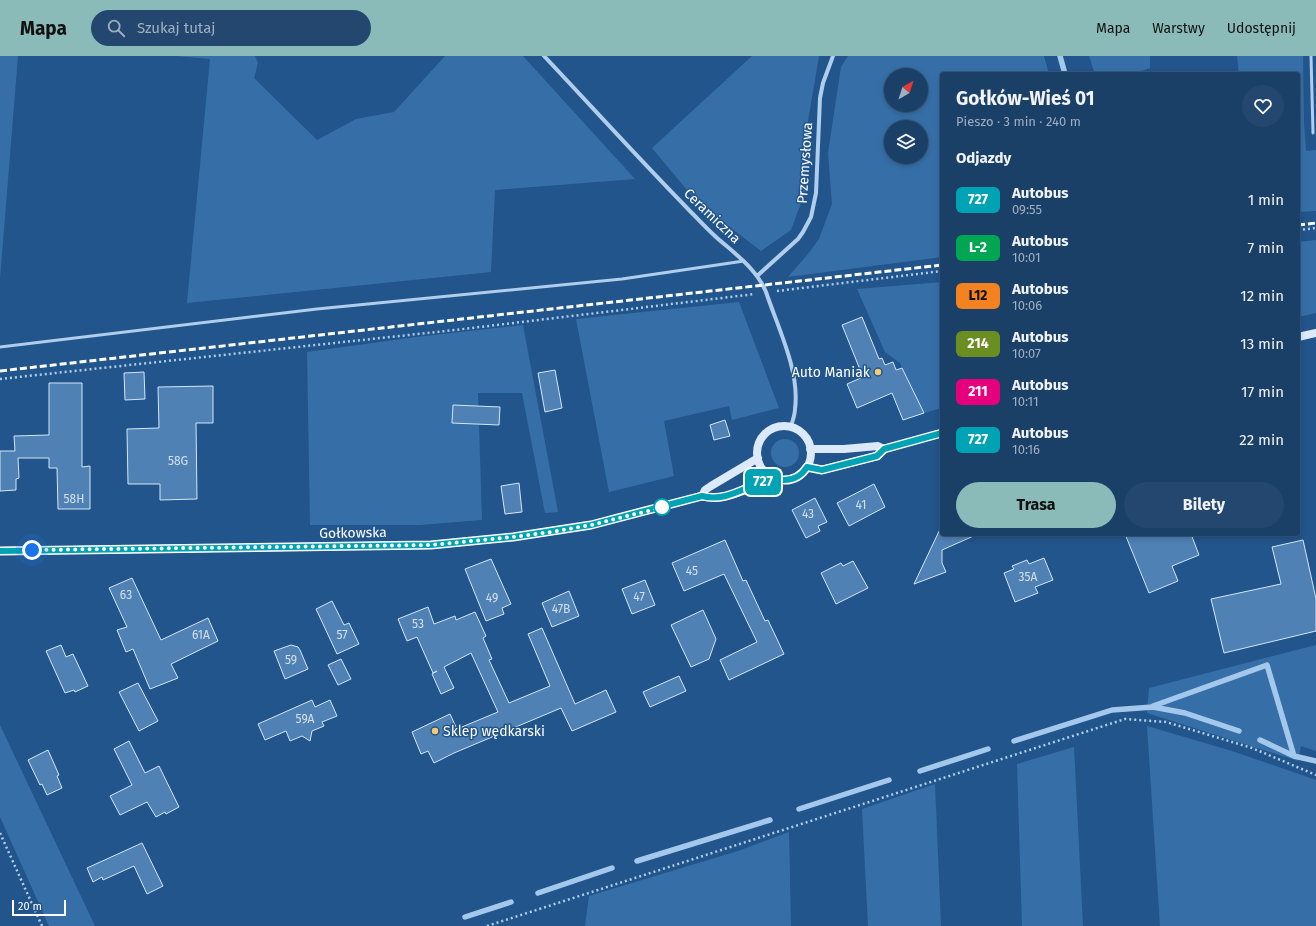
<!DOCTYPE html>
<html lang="pl">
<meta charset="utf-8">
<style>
body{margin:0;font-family:"Fira Sans",sans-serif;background:#23476e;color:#f1f3f6;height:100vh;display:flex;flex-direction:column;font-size:15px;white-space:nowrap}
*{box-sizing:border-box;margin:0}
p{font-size:13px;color:#9fafc0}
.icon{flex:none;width:22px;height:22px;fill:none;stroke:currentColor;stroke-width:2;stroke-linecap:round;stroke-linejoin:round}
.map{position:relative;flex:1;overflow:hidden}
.side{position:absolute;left:940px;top:16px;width:360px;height:464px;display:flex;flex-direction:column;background:#1a4068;border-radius:4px;box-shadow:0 2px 6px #0003,0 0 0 1px #38597c}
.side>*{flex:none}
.badge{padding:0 8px;border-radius:6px;font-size:14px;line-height:26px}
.needle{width:26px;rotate:39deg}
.buttons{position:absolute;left:884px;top:12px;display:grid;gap:8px}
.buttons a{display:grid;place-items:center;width:44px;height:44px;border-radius:50%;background:#1a4068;box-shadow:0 2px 6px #0003,0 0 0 1px #38597c;font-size:20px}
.scale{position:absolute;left:12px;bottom:10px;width:54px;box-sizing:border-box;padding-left:4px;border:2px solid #fff;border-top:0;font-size:11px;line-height:14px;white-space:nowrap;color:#fff;-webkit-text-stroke:3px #22558b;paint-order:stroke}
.you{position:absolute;width:20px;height:20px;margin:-10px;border:3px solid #fff;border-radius:50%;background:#1a73e8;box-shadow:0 0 0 6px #1a73e833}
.map>.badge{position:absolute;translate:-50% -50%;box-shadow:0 0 0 2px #fff}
h2{padding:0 16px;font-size:15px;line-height:36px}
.round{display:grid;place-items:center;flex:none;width:42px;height:42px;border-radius:21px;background:#23476e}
.headline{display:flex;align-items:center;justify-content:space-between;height:68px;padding:0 16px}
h1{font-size:19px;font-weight:700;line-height:30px}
.cta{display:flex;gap:8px;margin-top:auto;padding:8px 16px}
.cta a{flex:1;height:46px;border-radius:24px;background:#8bbbb9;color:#111;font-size:16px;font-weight:700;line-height:46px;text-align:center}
.cta a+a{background:#23476e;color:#f1f3f6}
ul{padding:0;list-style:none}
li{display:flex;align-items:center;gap:12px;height:48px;padding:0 16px}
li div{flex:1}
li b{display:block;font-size:15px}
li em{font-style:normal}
li .badge{min-width:44px;font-weight:700;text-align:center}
header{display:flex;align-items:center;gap:24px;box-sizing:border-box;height:56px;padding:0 20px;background:#8bbbb9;color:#111}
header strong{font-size:19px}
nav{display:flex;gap:22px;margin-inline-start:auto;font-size:14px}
.search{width:280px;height:36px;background:#23476e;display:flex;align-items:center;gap:10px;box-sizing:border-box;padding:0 14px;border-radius:22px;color:#9fafc0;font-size:15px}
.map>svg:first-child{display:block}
</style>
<header>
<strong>Mapa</strong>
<div class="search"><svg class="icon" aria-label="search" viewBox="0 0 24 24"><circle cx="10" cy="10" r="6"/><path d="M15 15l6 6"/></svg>Szukaj tutaj</div>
<nav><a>Mapa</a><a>Warstwy</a><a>Udostępnij</a></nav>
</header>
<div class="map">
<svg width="1316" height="870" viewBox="0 0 1316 870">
<rect width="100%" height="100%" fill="#22558b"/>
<path fill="#366fa8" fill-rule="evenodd" d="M0,0H18L0,223Z
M176,0H255L258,7L254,22L317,84L356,63L394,56L445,0H523L635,123L495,134L491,216L187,247L210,3Z
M752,0H819L806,77L805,136L791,174L761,195L697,146L652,92Z
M848,0H1044L1049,18H942V201L788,221L808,198L819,183L832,148L828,97L841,11ZM891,19H921V49H891ZM891,71H921V101H891Z
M1089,0H1150V12L1133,18H1095Z
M1237,0H1303L1304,65L1306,95L1316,94V155L1298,156V18H1239Z
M1316,184V257L1298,261V186Z
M942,226V352L924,357L900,307L885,296L857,233Z
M739,246L779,352L732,364L729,350L664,365L674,420L609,436L576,263Z
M523,269L558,456L545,457L522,337H478L482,464L420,469H310L307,296L416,281Z
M771 397a14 14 0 1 1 28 0a14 14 0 1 1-28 0Z
M1316,589V695L1301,690L1298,705L1147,657L1149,632Z
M0,669L95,870H49L0,761Z
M1147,670L1232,695L1316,724V870H1160Z
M1074,691L1083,870H1022L1017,708Z
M935,728L941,870H868L862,753Z
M789,776L791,870H585L589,840L738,795Z"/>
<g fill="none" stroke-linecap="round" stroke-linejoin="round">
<path stroke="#a3c8ec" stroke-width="5.5" d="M1060,0L1065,18
M1153,650L1267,609L1294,700
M1260,684L1294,700L1316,705
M1014,685L1112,654L1153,651L1185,657L1239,675
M920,715L988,693
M799,753L889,724
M637,805L770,764
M538,837L612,812
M465,861L511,846"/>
</g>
<path fill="#4f81b4" stroke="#d4e6f8" d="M862,261L879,303L882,302L885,309L893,306L896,314L902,312L924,357L903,364L892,337L857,352L847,328L863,321L842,269Z
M555,314L562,352L545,356L538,317Z
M144,316L145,343L125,344L124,317Z
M49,327H82V411L90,410V453H58L57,412H49V402H18L19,422L16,423V434L0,435V395H15L14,380L49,379Z
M213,330V367H196L197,443L160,444V428H128L127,373L159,372L158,331Z
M453,349L500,351L499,369L452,367Z
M725,364L730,380L714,384L710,369Z
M519,427L522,456L505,458L501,430Z
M874,428L885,451L849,470L837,447Z
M815,442L827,466L818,470L820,475L806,482L792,454Z
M942,469V478H978L942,494V507L946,516L914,528Z
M1125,478H1191L1199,499L1172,510L1178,525L1149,537Z
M725,484L743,525L746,524L765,565L768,564L784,598L729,624L720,604L757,586L724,518L684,535L672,507Z
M1303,484L1316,543V575L1224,597L1211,543L1281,528L1272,491Z
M1044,502L1053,524L1035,531L1038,537L1015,546L1004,517L1014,513L1012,510L1027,504L1029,508Z
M491,503L511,548L502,552L504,558L486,565L465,513Z
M853,505L868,532L836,548L821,517L841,507L843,510Z
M132,522L161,584L208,562L218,585L171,608L178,622L150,633L133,593L126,596L117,574L127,571L109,532Z
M645,524L655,549L632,558L622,533Z
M569,535L579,560L552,571L542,547Z
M332,545L344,569L349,567L359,588L337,598L316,553Z
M428,551L434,568L455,560L456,564L475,556L486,580L483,582L492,603L489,604L509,647L550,630L528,578L542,572L575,648L606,634L616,656L572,675L561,652L454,697L434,707L428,695L421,698L412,676L450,658L457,673L498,656L471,597L444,611L454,632L441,638L432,618L437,615L433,617L417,581L407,585L398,563Z
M703,554L716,583L709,603L691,611L671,569Z
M61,589L66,601L73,598L88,630L75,636L74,634L65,637L46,595Z
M291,589L298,591L300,594L308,613L285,623L274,595Z
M341,603L351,623L338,629L328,609Z
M679,620L686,635L650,651L643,636Z
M138,627L158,665L139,675L119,636Z
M312,644L315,651L330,644L337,660L322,666L324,670L312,675L310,685L302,680L290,685L286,675L265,684L258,668Z
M129,685L145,717L159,710L179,751L166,758L165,756L156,761L147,746L120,759L110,740L132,729L114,693Z
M48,694L59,719L57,720L62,732L47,739L42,728L40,729L28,704Z
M142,787L163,830L147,838L134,810L103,824L102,821L93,826L87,812Z"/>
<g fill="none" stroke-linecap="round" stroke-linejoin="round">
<path stroke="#b0cdeb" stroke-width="2.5" stroke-dasharray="2 3" stroke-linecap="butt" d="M1298,174L1316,172
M777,235L942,215
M0,323L455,274L755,238
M0,777L42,870
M487,870L1125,663L1166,666L1252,692L1316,719"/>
<path stroke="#b0cdeb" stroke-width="3" d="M1311,0L1313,77
M0,291L317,253L622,223L744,205"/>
<path stroke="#b0cdeb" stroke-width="4" d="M544,0C592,51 639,103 688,153C697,162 706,172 716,181C734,197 757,213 766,236C778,272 800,315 795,353C795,359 792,366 791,371
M757,220L798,183L803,176L811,161L816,137L820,42L823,27L833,0"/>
<path stroke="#dbe9f8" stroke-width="8" d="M1298,281L1316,277
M757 397a27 27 0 1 1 54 0a27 27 0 1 1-54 0Z
M810,393H844L878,390L884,393
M807,411L822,414L877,400L884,393L942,377
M702,440L705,434L711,430L758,402
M0,495L431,489L513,481L591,469L702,440C726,446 752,431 774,422"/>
<path stroke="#fff" stroke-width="3" stroke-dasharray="7 3" stroke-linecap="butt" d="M1298,169L1316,167
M0,315L942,209"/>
</g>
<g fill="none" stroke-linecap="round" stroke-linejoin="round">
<defs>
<path id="line" d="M0,495L431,489L513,481L591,469L702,440C728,447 748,428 772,423C776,422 780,424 784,424C794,424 802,419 807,411L822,414L877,400L884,393L942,377"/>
</defs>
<use href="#line" stroke="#fff" stroke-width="9"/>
<use href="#line" stroke="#00a3b4" stroke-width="6"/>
<path stroke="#fff" stroke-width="4" stroke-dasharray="0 7.2" d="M32,494L431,489L513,481L551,476L591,469L664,451H662"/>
</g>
<g fill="#f6ca72" stroke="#22558b" stroke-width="1.5">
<circle cx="878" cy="316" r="4"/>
<circle cx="435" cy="675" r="4"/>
</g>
<circle fill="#fff" stroke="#00a3b4" stroke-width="2" cx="662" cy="451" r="8"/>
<g text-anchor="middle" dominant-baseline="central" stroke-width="3" stroke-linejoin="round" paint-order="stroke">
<g font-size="12" fill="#d3e0ec">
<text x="178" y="405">58G</text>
<text x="74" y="443">58H</text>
<text x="861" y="449">41</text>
<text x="808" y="458">43</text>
<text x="692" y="515">45</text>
<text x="1028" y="521">35A</text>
<text x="126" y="539">63</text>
<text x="639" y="541">47</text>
<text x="492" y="542">49</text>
<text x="561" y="553">47B</text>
<text x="418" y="568">53</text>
<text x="201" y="579">61A</text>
<text x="342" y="579">57</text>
<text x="291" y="604">59</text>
<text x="305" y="663">59A</text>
</g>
<g font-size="14" fill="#fff" stroke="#22558b">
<text transform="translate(805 107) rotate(-86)">Przemysłowa</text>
<text transform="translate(712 160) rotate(44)">Ceramiczna</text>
<text transform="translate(353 477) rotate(-1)">Gołkowska</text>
</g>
<g font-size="14" fill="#fff" stroke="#22558b" text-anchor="end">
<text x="870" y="316">Auto Maniak</text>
<text x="443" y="675" text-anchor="start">Sklep wędkarski</text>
</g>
</g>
</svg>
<div class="buttons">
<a><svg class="needle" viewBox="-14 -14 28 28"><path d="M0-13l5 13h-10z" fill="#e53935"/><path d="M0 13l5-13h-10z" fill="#9fafc0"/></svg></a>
<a><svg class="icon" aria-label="layers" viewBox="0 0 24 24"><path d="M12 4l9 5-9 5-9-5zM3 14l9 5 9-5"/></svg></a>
</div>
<div class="scale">20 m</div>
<div class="you" style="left:32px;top:494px"></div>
<b class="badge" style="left:763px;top:426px;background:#00a3b4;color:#fff">727</b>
<section class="side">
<div class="headline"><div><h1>Gołków-Wieś 01</h1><p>Pieszo · 3 min · 240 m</p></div><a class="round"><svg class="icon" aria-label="heart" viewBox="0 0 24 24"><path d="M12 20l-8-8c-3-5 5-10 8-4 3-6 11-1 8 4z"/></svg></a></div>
<h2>Odjazdy</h2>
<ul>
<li><span class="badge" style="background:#00a3b4;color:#fff">727</span><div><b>Autobus</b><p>09:55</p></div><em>1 min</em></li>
<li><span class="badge" style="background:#00a651;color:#fff">L-2</span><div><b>Autobus</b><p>10:01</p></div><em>7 min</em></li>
<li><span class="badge" style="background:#f58220;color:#111">L12</span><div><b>Autobus</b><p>10:06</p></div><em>12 min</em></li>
<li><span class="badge" style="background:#6b8e23;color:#fff">214</span><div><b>Autobus</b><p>10:07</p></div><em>13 min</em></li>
<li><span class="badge" style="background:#e6007e;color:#fff">211</span><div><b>Autobus</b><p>10:11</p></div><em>17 min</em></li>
<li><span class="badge" style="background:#00a3b4;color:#fff">727</span><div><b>Autobus</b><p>10:16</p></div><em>22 min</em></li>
</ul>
<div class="cta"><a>Trasa</a><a>Bilety</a></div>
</section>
</div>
